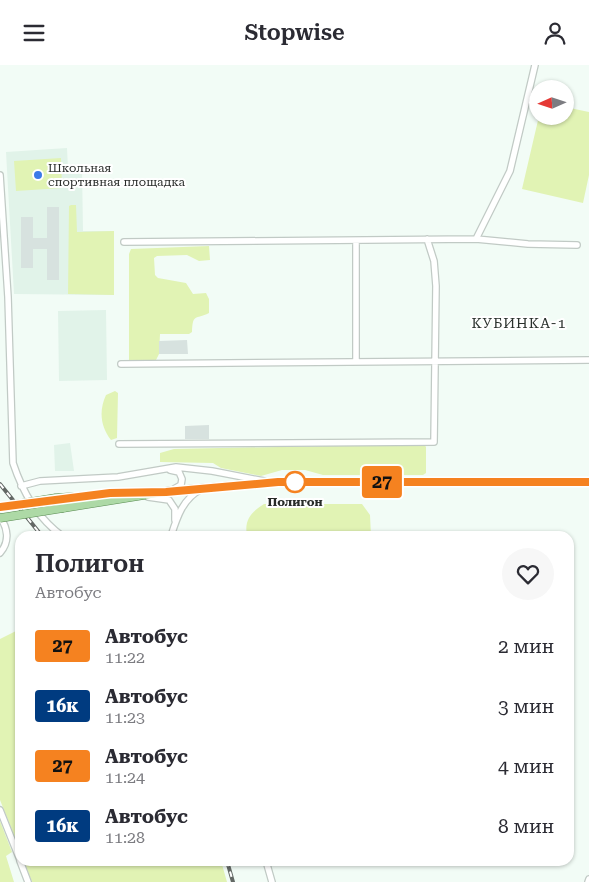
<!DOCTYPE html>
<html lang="ru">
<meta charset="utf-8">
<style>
body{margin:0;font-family:"Roboto Serif",serif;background:#f7f7f7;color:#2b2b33;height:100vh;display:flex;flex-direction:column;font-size:19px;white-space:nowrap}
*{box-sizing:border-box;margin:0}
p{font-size:16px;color:#7c7c81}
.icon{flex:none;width:28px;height:28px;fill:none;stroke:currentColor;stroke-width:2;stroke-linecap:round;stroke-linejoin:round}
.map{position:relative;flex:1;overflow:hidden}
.drawer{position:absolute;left:15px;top:466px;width:559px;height:335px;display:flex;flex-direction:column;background:#fff;border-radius:15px;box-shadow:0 1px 4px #0004}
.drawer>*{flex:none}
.badge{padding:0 10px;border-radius:4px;font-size:18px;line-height:32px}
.needle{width:32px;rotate:267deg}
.fabs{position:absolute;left:529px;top:15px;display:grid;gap:10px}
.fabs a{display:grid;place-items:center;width:45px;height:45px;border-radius:50%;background:#fff;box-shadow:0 1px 4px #0004;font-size:25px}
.map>.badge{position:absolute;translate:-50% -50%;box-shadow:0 0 0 2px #fff}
.round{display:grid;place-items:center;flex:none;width:52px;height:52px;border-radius:26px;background:#f7f7f7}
.head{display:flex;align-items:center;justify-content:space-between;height:85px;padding:0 20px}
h1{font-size:24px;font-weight:600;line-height:38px}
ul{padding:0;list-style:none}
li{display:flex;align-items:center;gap:15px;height:60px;padding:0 20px}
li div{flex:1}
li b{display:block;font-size:19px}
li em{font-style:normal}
li .badge{min-width:55px;font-weight:700;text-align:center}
header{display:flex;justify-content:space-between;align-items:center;height:65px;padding:0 20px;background:#fff;font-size:22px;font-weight:600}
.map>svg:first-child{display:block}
</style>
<header><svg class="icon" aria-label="menu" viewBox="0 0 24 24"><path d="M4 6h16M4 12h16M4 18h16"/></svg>Stopwise<svg class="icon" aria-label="person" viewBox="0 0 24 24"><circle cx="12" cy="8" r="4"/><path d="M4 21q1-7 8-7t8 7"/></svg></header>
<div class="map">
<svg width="589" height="817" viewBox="0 0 589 817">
<rect width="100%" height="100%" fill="#f2fcf6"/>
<path fill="#e1f3e9" d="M67,83L68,104H82L83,166H114V230L14,229L6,87Z
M106,245L107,315L59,316L58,246Z
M70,378L74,406H55L54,380Z"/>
<path fill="#e1f3b4" d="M565,42L589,47V110L583,138L522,124L539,51H565Z
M61,93L62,123L16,126L14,96Z
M71,140H76L77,167L114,166V230L68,229L69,141Z
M209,181L210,195L199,196L187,190L157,191L154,193L155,210L158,213L186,218L193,229L206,228L209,234V248C195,255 193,248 192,267L189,269H160L159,289L156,295H129V189L131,184Z
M115,326L118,328L117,373L111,375C100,361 99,345 106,330Z
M424,379L426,382V408L423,410H323L305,405H282L261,411L221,403L213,398L160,397V388L174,384Z
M264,439H362L370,450L371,471H247C244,455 251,447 264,439Z
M20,564V785L0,735V574Z
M0,756L12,787L6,791L14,817H0Z
M24,796H221L227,817H32Z"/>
<path fill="#d7e2df" d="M47,142H59V215H47V184H33V203H21V152H33V173H47Z
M187,275L188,289H159V276Z
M209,360V374H185V361Z"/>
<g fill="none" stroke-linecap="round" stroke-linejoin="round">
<defs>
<path id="minor" d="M0,110L8,232L13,398C23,428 37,452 62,471
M476,174L510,106L535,0
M356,176V297
M124,177L476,174L528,179L577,180
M121,299L589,295
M119,379L434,377L436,221L434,196L427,174
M170,405L179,407L182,414L181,420L174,424
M21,421L40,416L118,412L176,402L212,406L264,416
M148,432L169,435L175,444V455
M0,452C8,463 10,477 0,488
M171,471C177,452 183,433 202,424
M0,745L20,795
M20,796L28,817
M266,796L272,817
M588,817L589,814"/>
<path id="major" d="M56,433L146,427
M63,443L169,426L279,417H589"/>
</defs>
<use href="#minor" stroke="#c1cac5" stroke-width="8"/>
<use href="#major" stroke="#5b8c53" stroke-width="9"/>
<use href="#minor" stroke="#fff" stroke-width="5.5"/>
<use href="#major" stroke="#add9a6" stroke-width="8"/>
<defs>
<path id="rail" d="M0,419L42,471
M227,796L233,817"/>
</defs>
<use href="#rail" stroke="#636865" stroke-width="4"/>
<use href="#rail" stroke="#fff" stroke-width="2" stroke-dasharray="5.5" stroke-linecap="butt"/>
<defs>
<path id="major-bridge" d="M0,442L56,433
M0,453L63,443"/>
</defs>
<use href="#major-bridge" stroke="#5b8c53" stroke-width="9" stroke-linecap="butt"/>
<use href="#major-bridge" stroke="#add9a6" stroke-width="8"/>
</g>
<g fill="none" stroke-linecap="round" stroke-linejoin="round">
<defs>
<path id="line" d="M0,442L110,428L166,427L278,417H589"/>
</defs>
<use href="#line" stroke="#fff" stroke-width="11"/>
<use href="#line" stroke="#f58220" stroke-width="8"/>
</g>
<circle fill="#3b7ae8" stroke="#fff" stroke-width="2" cx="38" cy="110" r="5"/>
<circle fill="#fff" stroke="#f58220" stroke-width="2.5" cx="295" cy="417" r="10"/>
<g text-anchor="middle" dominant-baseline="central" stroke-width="4" stroke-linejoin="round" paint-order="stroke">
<g font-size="12" fill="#282b29" stroke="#fff" text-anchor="start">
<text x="48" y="103">Школьная<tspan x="48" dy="14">спортивная площадка</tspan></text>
</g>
<g font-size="12" font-weight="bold" fill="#282b29" stroke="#fff">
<text x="295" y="437">Полигон</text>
</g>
<g font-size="14" letter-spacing="1" fill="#29302c" stroke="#fff">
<text x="519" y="258">КУБИНКА-1</text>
</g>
</g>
</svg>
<div class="fabs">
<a><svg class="needle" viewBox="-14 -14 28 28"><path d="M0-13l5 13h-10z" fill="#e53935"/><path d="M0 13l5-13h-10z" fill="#7c7c81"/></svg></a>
</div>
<b class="badge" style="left:382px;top:417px;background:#f58220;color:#111">27</b>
<section class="drawer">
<div class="head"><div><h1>Полигон</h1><p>Автобус</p></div><a class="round"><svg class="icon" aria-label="heart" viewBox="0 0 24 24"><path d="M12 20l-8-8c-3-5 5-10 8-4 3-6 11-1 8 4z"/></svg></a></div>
<ul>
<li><span class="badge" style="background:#f58220;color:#111">27</span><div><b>Автобус</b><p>11:22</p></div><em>2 мин</em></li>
<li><span class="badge" style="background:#003b80;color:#fff">16к</span><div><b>Автобус</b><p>11:23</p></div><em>3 мин</em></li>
<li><span class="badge" style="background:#f58220;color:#111">27</span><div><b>Автобус</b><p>11:24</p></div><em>4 мин</em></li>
<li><span class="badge" style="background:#003b80;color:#fff">16к</span><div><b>Автобус</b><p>11:28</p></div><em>8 мин</em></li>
</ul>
</section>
</div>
